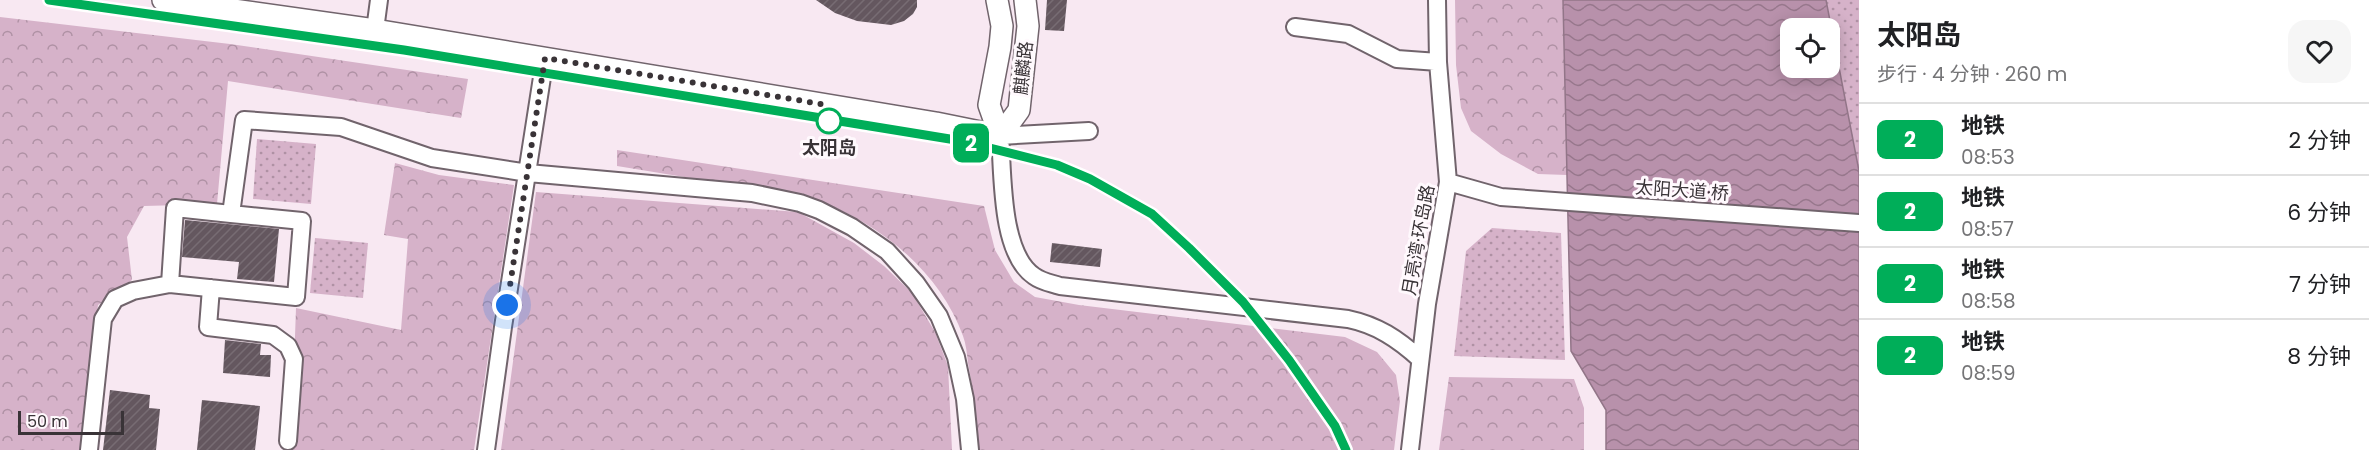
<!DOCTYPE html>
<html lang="zh">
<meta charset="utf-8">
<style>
body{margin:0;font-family:Poppins,"Noto Sans SC",sans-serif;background:#f6f6f6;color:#202124;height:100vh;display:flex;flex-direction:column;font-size:22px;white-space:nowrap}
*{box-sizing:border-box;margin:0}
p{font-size:20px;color:#757577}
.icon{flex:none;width:33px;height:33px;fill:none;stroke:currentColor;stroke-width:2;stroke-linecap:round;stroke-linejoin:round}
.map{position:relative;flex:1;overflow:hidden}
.side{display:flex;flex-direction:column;background:#fff;width:510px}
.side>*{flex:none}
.badge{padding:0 12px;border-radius:9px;font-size:21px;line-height:39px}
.buttons{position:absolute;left:1780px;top:18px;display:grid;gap:12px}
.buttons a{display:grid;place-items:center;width:60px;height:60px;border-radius:12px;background:#fff;box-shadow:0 3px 15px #0003;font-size:30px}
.scale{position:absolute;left:18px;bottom:15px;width:106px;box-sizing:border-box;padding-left:6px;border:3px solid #393337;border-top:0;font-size:16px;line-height:21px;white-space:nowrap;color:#393337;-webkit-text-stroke:4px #fff9fd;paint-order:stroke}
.you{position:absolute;width:30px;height:30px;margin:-15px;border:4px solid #fff;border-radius:50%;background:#1a73e8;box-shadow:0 0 0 9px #1a73e833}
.map>.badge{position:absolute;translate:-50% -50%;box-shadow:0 0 0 3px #fff}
.round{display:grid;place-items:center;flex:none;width:63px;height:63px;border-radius:18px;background:#f6f6f6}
.headline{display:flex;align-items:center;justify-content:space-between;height:102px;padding:0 18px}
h1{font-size:28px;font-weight:700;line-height:45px}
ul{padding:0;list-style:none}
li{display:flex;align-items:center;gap:18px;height:72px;padding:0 18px;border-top:2px solid #e0e0e0}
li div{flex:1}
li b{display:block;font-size:22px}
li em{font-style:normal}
li .badge{min-width:66px;font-weight:700;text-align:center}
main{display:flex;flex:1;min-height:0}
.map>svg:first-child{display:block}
</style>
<main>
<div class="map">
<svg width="1859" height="450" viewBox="0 0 1859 450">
<defs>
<pattern id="grass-dots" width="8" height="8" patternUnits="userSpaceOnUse" patternTransform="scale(1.5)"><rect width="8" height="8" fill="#d6b2c9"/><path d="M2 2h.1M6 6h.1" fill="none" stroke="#af91a4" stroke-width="1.8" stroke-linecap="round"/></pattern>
<pattern id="forest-crowns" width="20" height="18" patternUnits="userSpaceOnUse" patternTransform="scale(1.5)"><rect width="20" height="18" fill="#d6b2c9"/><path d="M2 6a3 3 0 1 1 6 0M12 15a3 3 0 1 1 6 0" fill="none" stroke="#af91a4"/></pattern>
<pattern id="water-waves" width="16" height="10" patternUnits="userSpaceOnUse" patternTransform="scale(1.5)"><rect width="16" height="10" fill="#b891ab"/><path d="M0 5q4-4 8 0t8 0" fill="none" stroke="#97778c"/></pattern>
<pattern id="building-hatch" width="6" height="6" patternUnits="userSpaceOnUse" patternTransform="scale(1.5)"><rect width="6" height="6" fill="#64575f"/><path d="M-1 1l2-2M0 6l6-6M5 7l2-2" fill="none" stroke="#776c73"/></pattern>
</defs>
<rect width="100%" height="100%" fill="#f8e8f2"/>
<path fill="url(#grass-dots)" d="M1826,0H1859V171Z
M257,139L316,144L311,204L253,199Z
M1492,228L1561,233L1565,360L1454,356L1466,251Z
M315,238L368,243L363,298L310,293Z"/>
<path fill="url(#forest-crowns)" d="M1455,0H1563L1567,175L1538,174L1501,154L1471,131L1461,108L1456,65Z
M0,17L230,44L468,79L461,118L228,81L217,204L144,206L127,237L132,280L98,305L80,450H0Z
M617,150L984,206L995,250L1014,282L1035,297L1079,305L1345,337L1377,352L1396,375L1400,401L1394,450H976C976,418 974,395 968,363C967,354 966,344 963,336C939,269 876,221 812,198L617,166Z
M395,163L439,175L514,185L474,450H291L296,308L401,330L408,239L384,235Z
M536,192L798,212L854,243L884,266L912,293L935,332L948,366L952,450H501Z
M1449,377L1574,379L1584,408V450H1439Z"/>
<path fill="url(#water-waves)" stroke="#927588" stroke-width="1.5" fill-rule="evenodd" d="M1563,0H1826L1859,171V450H1606V410L1571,351ZM1791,28H1830V68H1791Z"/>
<path fill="url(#building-hatch)" d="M816,0H917V7L913,14L904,21L891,25L857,21L835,13Z
M1047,0H1067L1064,31L1045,30Z
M185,220L279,229L274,282L237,279L239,262L182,257Z
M1052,243L1102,249L1100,267L1050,262Z
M225,340L261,344L260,355H271L270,377L223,373Z
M110,390L150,395L149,408L160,409L156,450H103Z
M202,400L260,406L255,450H197Z"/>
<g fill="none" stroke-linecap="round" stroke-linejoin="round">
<defs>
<path id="minor" d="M1295,27L1348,34L1397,59L1438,62
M375,30L379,0
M1089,131L1000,136C1003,173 1000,253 1034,276C1042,282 1051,283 1060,286L1348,319C1377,325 1398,339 1420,359
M1448,182L1501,197L1859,223
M170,284L296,297L302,221L231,214
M211,288L208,327L273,335L288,346L294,359L288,441
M89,450L103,319L115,299L133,291L170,284L175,208L231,214L244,120L341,127L432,158L528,173L752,193L800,203L819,210L852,227L887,251L916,283L939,316L956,357L965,399L970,450
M486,450L503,327L545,58
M1410,450L1427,304L1448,182L1438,62L1437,0"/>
<path id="major" d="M163,0L375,30L936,123L1000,136
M997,0L1002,26L1000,47L989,105L1000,136
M1000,136L1019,110L1028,26L1025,0"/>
</defs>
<use href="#minor" stroke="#71646c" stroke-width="20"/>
<use href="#major" stroke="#71646c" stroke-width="24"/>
<use href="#minor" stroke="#fff" stroke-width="16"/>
<use href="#major" stroke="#fff" stroke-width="21"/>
</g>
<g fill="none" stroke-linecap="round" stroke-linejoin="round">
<defs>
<path id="line" d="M49,0L404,50L962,141L1057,165L1090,179L1152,214L1189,248L1243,302L1289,360L1335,426L1346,450"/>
</defs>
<use href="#line" stroke="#fff" stroke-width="14"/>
<use href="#line" stroke="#00ae59" stroke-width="9"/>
<path stroke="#393337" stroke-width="6" stroke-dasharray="0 10.8" d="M507,305L545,58L821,104L829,121"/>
</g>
<circle fill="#fff" stroke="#00ae59" stroke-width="3" cx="829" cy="121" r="12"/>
<g text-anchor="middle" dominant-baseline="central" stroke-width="6" stroke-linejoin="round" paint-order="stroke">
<g font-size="18" fill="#393337" stroke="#fff9fd">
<text transform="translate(1023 68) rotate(-84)">麒麟路</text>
<text transform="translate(1682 190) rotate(4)">太阳大道·桥</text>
<text transform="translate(1418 240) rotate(-80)">月亮湾·环岛路</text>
</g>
<g font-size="18" font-weight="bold" fill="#393337" stroke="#fff9fd">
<text x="829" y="147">太阳岛</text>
</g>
</g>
</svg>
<div class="buttons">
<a><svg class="icon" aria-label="locate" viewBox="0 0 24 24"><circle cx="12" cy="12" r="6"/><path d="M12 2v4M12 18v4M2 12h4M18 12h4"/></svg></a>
</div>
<div class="scale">50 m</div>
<div class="you" style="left:507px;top:305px"></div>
<b class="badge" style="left:971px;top:143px;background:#00ae59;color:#fff">2</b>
</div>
<section class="side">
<div class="headline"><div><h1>太阳岛</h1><p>步行 · 4 分钟 · 260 m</p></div><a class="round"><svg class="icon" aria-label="heart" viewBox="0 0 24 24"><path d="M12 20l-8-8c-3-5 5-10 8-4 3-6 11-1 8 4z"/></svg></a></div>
<ul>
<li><span class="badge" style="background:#00ae59;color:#fff">2</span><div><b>地铁</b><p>08:53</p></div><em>2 分钟</em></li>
<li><span class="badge" style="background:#00ae59;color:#fff">2</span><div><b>地铁</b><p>08:57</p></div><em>6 分钟</em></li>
<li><span class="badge" style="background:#00ae59;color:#fff">2</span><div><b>地铁</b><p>08:58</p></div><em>7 分钟</em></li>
<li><span class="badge" style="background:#00ae59;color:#fff">2</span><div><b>地铁</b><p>08:59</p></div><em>8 分钟</em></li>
</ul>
</section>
</main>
